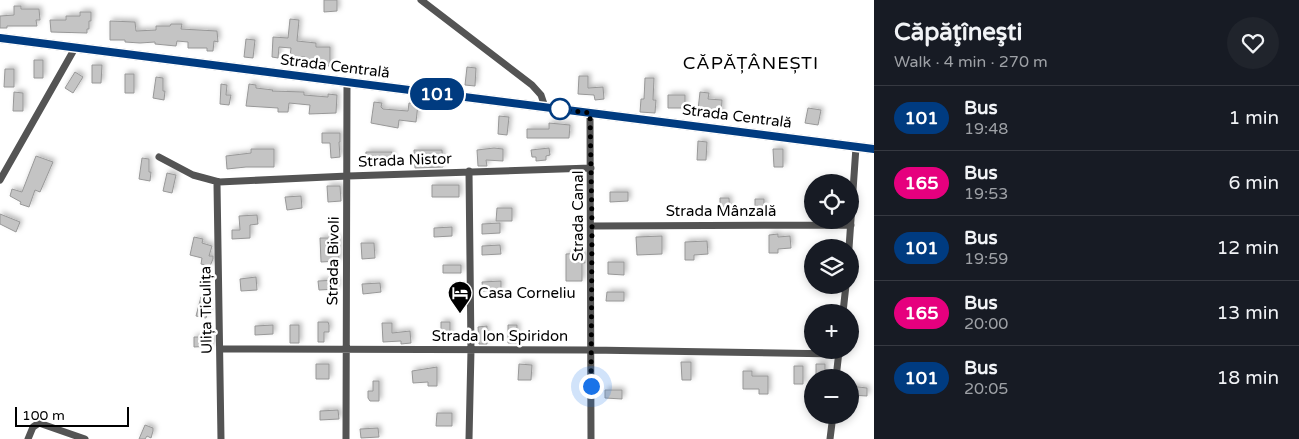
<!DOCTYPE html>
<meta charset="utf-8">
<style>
body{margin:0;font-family:"Varela Round",sans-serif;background:#20242c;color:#f1f3f6;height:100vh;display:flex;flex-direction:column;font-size:19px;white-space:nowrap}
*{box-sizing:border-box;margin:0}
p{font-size:16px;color:#9ea1a6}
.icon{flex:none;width:28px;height:28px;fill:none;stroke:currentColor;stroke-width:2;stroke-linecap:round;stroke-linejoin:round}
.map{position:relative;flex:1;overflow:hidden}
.sheet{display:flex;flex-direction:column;background:#171b24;width:425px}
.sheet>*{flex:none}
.badge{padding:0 10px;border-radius:16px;font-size:18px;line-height:32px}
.controls{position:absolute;left:804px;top:174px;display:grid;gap:10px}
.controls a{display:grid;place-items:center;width:55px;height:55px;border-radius:50%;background:#171b24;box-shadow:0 2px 8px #0003;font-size:25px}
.scale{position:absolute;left:15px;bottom:12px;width:114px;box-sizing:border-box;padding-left:5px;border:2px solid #000;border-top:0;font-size:14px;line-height:18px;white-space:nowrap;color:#000;-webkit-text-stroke:4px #fff;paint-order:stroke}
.you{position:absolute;width:25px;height:25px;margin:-12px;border:4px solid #fff;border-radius:50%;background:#1a73e8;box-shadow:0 0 0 8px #1a73e833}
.map>.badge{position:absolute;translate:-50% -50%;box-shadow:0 0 0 2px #fff}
.round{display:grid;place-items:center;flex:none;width:52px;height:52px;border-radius:26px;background:#20242c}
.summary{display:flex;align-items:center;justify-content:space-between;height:85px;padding:0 20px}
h1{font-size:24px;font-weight:800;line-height:38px}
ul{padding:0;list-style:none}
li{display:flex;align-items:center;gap:15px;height:65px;padding:0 20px;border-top:1px solid #363941}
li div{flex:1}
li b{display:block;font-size:19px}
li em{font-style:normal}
li .badge{min-width:55px;font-weight:700;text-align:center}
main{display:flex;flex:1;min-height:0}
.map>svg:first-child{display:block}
</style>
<main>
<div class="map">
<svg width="874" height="439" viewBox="0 0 874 439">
<defs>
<filter id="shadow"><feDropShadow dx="2.5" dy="-2.5" stdDeviation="2.5" flood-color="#0004"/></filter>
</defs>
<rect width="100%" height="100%" fill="#fff"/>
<path fill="#c4c4c4" stroke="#989898" filter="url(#shadow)" d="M324,0H337V11L324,12Z
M14,6H21V9H39L40,20H36L37,26H7V28H0V16L14,15Z
M80,12H91V21H89V29H87V33L51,32L50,20H66V16H80Z
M290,19L299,20L297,41L316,43V47H330V66L320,65V62L305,60V57H290L291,48L279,47L278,58L272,57L273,37L288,38Z
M110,21L135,22L136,31L156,30V26H170L171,24H182L181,29L217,31L218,42L214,41L213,51H207V48H188V42L177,41L176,46L155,44V42L140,43L125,42V40H110Z
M246,39L255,40L253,58L244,57Z
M34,60H43V78H34Z
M92,65H102L101,83H92Z
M467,67L476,68L475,86L465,85Z
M5,69H14V87H4Z
M75,72L83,77L73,93L65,88Z
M125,74H134V93H125Z
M579,76H588V88L603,87L604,99L595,100L594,95L578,94Z
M156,77L163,78V91H165L164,100L153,98Z
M645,78H654L653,100H656L655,113L640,112L641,99H644Z
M221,84L227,85L226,95H231L229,105L220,104Z
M249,84L256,85V88L273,90L272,91L304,92V95L328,97V94L337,95L336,113L309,114L310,105L289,103L288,112H278V108L246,106Z
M14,92L23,93V111H13Z
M700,92L709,93L708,99L722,100L721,118H711L712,111L698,110Z
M668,95H685V108H668Z
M374,102L382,103L381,107L383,109L408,111L409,103L418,104L416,122L399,120L398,128L371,123Z
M808,108L821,110L818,125L805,123Z
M499,116L509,117L507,135L498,134Z
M549,123L570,125L569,138H527V129H549Z
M322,133H340V142H339L340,157L331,158L330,143H322Z
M698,141L707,142L706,160H697Z
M494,148L503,149V161L486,160L487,166H478L477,150Z
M549,148L550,155L546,156V160L536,161V157H532L531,150Z
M251,149H274V167H246L227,169L226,156L251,153Z
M773,149H783V167H774Z
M414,150H442L443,167L415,168Z
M366,152H392V164H365Z
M36,156L53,162L40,192L35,190L29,207L20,204L21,202L10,196L12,189L22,192Z
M142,158L149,159V172H151L150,181L139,179Z
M167,173L176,175L172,193L163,191Z
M432,185H459V197H432Z
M327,186H340L341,201L328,202Z
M610,192H628V201L610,202Z
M301,196L302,208L287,210L285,197Z
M720,198H729L730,216H720Z
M755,199H764V217H755Z
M497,208H512V221H496Z
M0,214L20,222L16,232L0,224Z
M257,215L258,224L250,225V238L232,239V230H240L239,216Z
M500,223V233L482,234V224Z
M452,227V236L434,237V228Z
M778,234V237L790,236L791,248L778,249V253H769V235Z
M662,236V254L637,255L636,237Z
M194,237L203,239L202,243L212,246L209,256H213V259L210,266L201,264L202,258L190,255Z
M320,238H338L339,261L321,262Z
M707,241L708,254L694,255V260H685V242Z
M361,243H374L375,258L362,259Z
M500,245L501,254L482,255V246Z
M584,253L585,263H582V281H566V254Z
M608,262H624V275L608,274Z
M443,265H461V273H443Z
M256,277L257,290L241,291L240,279Z
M337,280V289L319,290L318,281Z
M501,281V290L483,291L482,282Z
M380,283L381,292L363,294L362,284Z
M607,292H624V301H606Z
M201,297L207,298L205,308L209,309L206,318L196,316Z
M318,322H328L329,325V332H324V342H318Z
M441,322H450V340H441Z
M382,323H392V333L410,331L411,343L401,344V341L383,342Z
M273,325V334L255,335V326Z
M290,325H299V343H290Z
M508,325H517V343H508Z
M487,326V344H479L478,327Z
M194,337H212V346L194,347Z
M681,362H691V380H682Z
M316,364H329V379H316Z
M519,364L532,365L531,380H518Z
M816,364H825V378H816Z
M794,366H803V384H794Z
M437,367V386H428V382L413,383L412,371Z
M743,371H752V376H768V394H759V389H743Z
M373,381H379V401H370L368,398V391H373Z
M850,386L867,388V396L850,395Z
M605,390H622V399L605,398Z
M338,410L339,419L320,420V411Z
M437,413H452V426H436Z
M145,425L153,428V431L151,438L147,436L145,439H139Z
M378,428L379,437L361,438L360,429Z"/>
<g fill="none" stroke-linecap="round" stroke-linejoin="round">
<path stroke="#545454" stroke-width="7" d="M421,0L532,85L541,95L545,107
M590,113L591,439
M159,157L193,175L219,182L348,176L591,168
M0,180L75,48
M219,182L217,184L221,439
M592,226L851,225
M849,248L856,147
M843,312L846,285
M220,349L590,350L839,354
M836,378L839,351
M28,439L33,427L39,423L85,439
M346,439L347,83
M469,439L471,350L469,171
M830,439L833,415"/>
<path stroke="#212121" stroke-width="10" d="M0,38L874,149"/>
</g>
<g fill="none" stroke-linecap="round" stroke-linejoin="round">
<defs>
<path id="line" d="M0,38L874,149"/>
</defs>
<use href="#line" stroke="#fff" stroke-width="11"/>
<use href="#line" stroke="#003b80" stroke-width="8"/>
<path stroke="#000" stroke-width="5" stroke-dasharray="0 9" d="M560,109L590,113L592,226L591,386"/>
</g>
<defs>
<symbol id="hotel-pin" viewBox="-11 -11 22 30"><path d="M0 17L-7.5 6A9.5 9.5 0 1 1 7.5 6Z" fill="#000" stroke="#fff"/><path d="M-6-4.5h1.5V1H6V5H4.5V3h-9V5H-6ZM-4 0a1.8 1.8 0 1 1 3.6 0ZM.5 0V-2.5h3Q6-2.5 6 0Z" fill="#fff"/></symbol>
</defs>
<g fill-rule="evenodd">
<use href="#hotel-pin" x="446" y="279" width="28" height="38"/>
</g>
<circle fill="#fff" stroke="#003b80" stroke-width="2.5" cx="560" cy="109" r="10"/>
<g text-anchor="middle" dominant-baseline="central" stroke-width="5" stroke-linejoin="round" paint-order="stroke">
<g font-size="15" fill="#000" stroke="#fff">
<text transform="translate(335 66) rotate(7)">Strada Centrală</text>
<text transform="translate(737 116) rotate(7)">Strada Centrală</text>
<text transform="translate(405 160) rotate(-2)">Strada Nistor</text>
<text x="721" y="211">Strada Mânzală</text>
<text transform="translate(578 216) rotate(-90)">Strada Canal</text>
<text transform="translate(333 261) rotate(-89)">Strada Bivoli</text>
<text transform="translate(206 310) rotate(-91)">Ulița Ticulița</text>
<text x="500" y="336">Strada Ion Spiridon</text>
</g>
<g font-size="15" fill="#000" stroke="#fff" text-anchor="start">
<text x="478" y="293">Casa Corneliu</text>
</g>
<g font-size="18" letter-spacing="1" fill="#000" stroke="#fff">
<text x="751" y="63">CĂPĂȚÂNEȘTI</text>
</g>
</g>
</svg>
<div class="controls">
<a><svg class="icon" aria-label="locate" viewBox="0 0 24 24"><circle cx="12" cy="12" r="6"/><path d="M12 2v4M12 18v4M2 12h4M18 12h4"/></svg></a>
<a><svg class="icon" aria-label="layers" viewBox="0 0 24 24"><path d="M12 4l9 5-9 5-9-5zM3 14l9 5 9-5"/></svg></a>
<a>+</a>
<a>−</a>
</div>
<div class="scale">100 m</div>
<div class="you" style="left:591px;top:386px"></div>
<b class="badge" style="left:437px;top:94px;background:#003b80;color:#fff">101</b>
</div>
<section class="sheet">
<div class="summary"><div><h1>Căpăţîneşti</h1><p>Walk · 4 min · 270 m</p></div><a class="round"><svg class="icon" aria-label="heart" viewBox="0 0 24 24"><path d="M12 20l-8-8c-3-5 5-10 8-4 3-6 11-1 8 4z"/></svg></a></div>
<ul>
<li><span class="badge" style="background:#003b80;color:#fff">101</span><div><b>Bus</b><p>19:48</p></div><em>1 min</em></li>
<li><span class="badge" style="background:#e6007e;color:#fff">165</span><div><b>Bus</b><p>19:53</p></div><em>6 min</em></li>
<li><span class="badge" style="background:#003b80;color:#fff">101</span><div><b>Bus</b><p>19:59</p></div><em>12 min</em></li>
<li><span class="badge" style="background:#e6007e;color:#fff">165</span><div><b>Bus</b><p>20:00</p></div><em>13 min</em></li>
<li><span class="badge" style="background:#003b80;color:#fff">101</span><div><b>Bus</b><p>20:05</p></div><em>18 min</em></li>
</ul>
</section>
</main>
